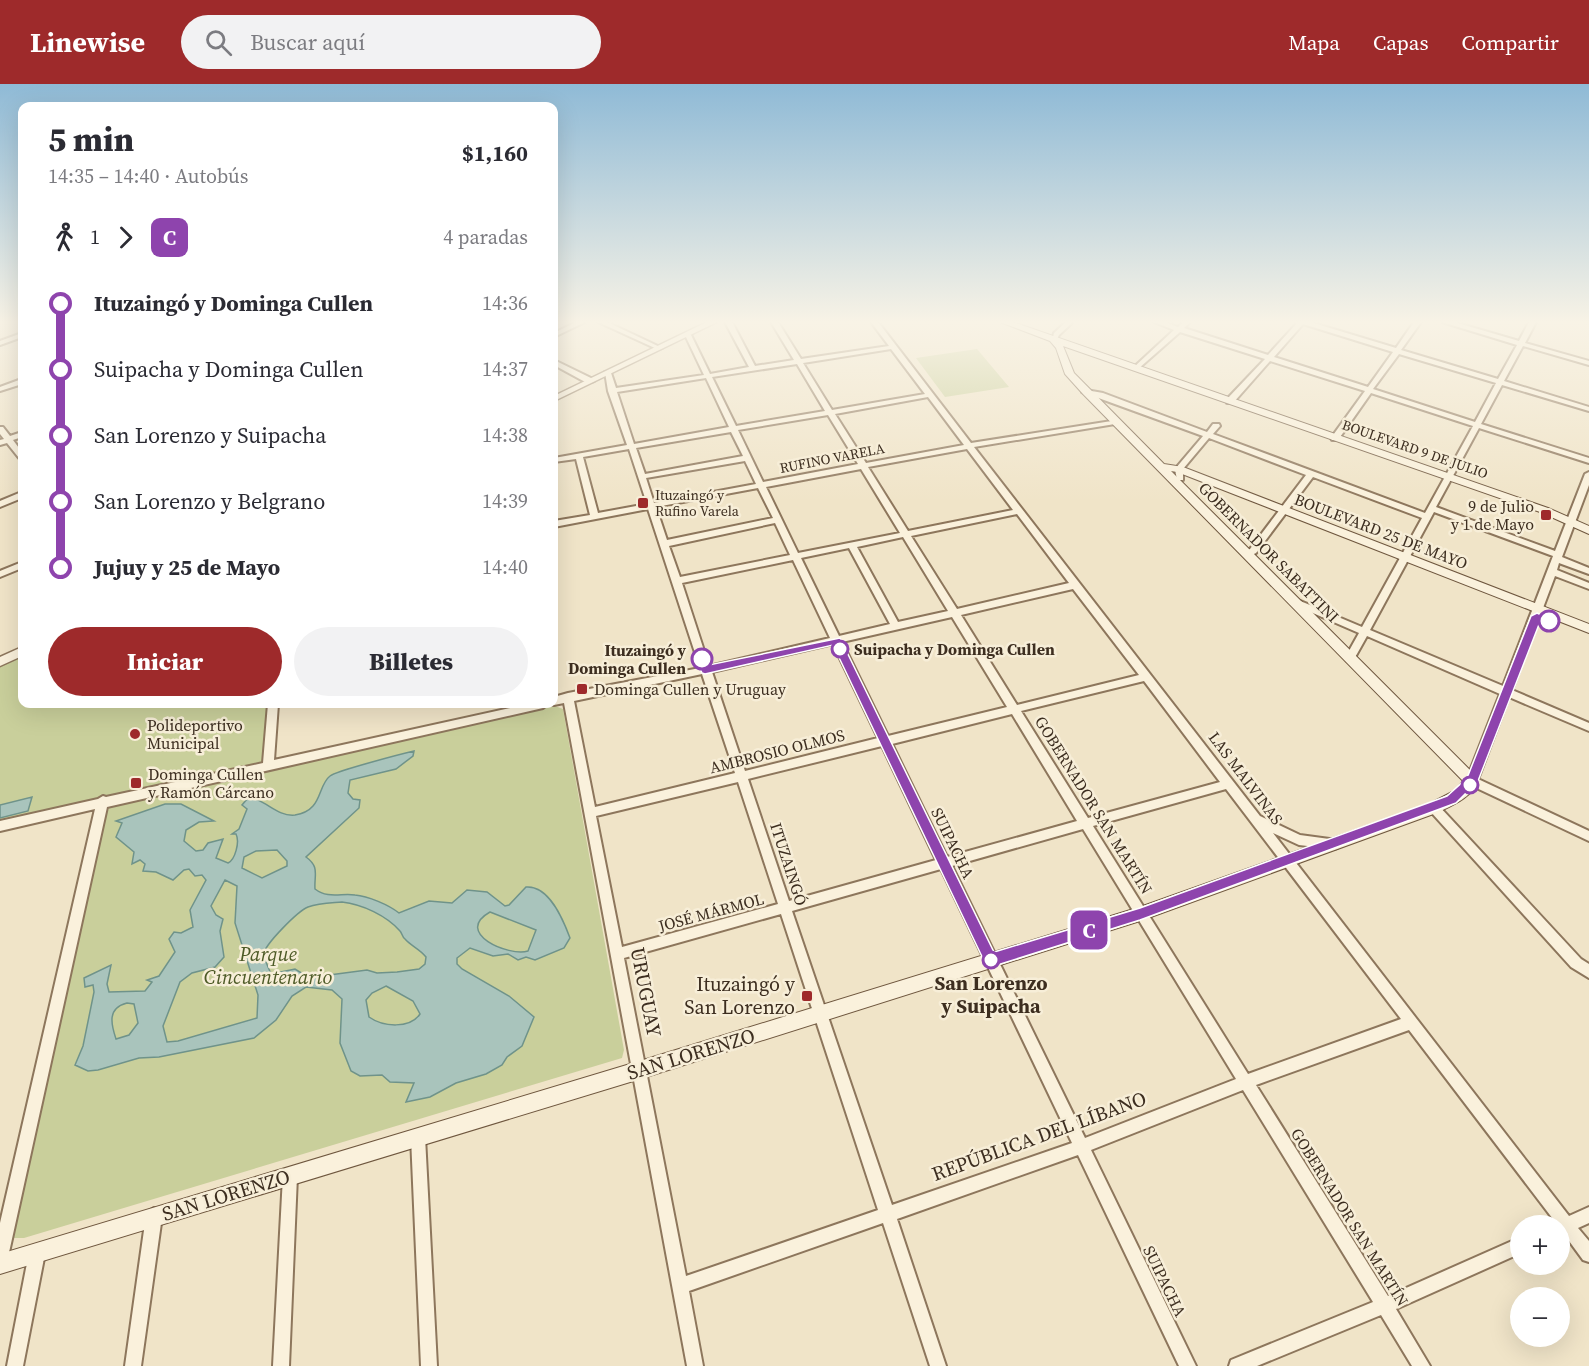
<!DOCTYPE html>
<html lang="es">
<meta charset="utf-8">
<style>
body{margin:0;font-family:"Source Serif 4",serif;background:#f2f2f3;color:#2b2b33;height:100vh;display:flex;flex-direction:column;font-size:22px;white-space:nowrap}
*{box-sizing:border-box;margin:0}
p{font-size:20px;color:#7c7c81}
.icon{flex:none;width:33px;height:33px;fill:none;stroke:currentColor;stroke-width:2;stroke-linecap:round;stroke-linejoin:round}
.map{position:relative;flex:1;overflow:hidden}
.details{position:absolute;left:18px;top:18px;width:540px;height:606px;display:flex;flex-direction:column;background:#fff;border-radius:12px;box-shadow:0 6px 24px #0002}
.details>*{flex:none}
.badge{padding:0 12px;border-radius:9px;font-size:21px;line-height:39px}
.buttons{position:absolute;left:1510px;top:1131px;display:grid;gap:12px}
.buttons a{display:grid;place-items:center;width:60px;height:60px;border-radius:50%;background:#fff;box-shadow:0 6px 24px #0002;font-size:30px}
.map>.badge{position:absolute;translate:-50% -50%;box-shadow:0 0 0 3px #fff}
.legs{display:flex;align-items:center;gap:9px;height:66px;padding:0 30px;font-size:20px}
.legs p{margin-inline-start:auto}
.summary{display:flex;align-items:center;justify-content:space-between;height:102px;padding:0 30px}
h1{font-size:33px;font-weight:800;line-height:45px}
.cta{display:flex;gap:12px;margin-top:auto;padding:12px 30px}
.cta a{flex:1;height:69px;border-radius:36px;background:#9e2a2b;color:#fff;font-size:24px;font-weight:800;line-height:69px;text-align:center}
.cta a+a{background:#f2f2f3;color:#2b2b33}
ul{padding:0 30px;list-style:none}
li{display:flex;align-items:center;gap:21px;height:66px;font-size:22px}
li i{display:grid;place-items:center;width:9px;height:100%;margin:0 8px;background:currentColor}
li i::after{content:'';width:15px;height:15px;margin:-8px;border:4px solid;border-radius:50%;background:#fff}
li p{margin-inline-start:auto}
li:first-child i{background:linear-gradient(#0000 50%,currentColor 0)}
li:last-child i{background:linear-gradient(currentColor 50%,#0000 0)}
header{display:flex;align-items:center;gap:36px;box-sizing:border-box;height:84px;padding:0 30px;background:#9e2a2b;color:#fff}
header strong{font-size:28px}
nav{display:flex;gap:33px;margin-inline-start:auto;font-size:21px}
.search{width:420px;height:54px;background:#f2f2f3;display:flex;align-items:center;gap:15px;box-sizing:border-box;padding:0 21px;border-radius:33px;color:#7c7c81;font-size:22px}
.map>svg:first-child{display:block}
</style>
<header>
<strong>Linewise</strong>
<div class="search"><svg class="icon" aria-label="search" viewBox="0 0 24 24"><circle cx="10" cy="10" r="6"/><path d="M15 15l6 6"/></svg>Buscar aquí</div>
<nav><a>Mapa</a><a>Capas</a><a>Compartir</a></nav>
</header>
<div class="map">
<svg width="1589" height="1282" viewBox="0 0 1589 1282">
<rect width="100%" height="100%" fill="#f0e4c8"/>
<path fill="#c9cf9b" d="M977,265L1009,303L945,313L916,274Z
M22,567V620H272L268,680L0,742V578Z
M555,622L563,625L624,966L622,974L24,1154H13L12,1150L106,729L110,723Z"/>
<path fill="#a9c4bc" stroke="#6f938a" stroke-width="1.5" fill-rule="evenodd" d="M414,667L413,672L396,685L350,696L348,709L353,715L360,716L359,724L306,773C320,783 314,791 315,805C328,815 341,809 355,811C368,812 389,821 399,829L429,817L452,819L467,806L487,808L505,822L509,821L526,803C549,801 563,835 570,854L564,864L535,876L526,873L518,876L508,870L493,872L470,864L457,874V880L462,885L509,912L534,933L522,962L507,973L502,981L486,990L456,999L430,1013L406,1018L414,999L390,998L382,991L360,992L351,987L340,959L342,915L332,906L306,903L292,912L276,936L254,954L159,973L139,974L98,986L88,987L75,981L83,962L94,908L93,901L85,903L84,894L111,881L107,900L109,908L145,907L152,898L147,896L159,892L175,868L169,855L174,848L181,849L193,843L190,826L206,796L202,791L195,792L189,785L184,786L173,796L156,788L143,787L145,780L140,776L132,780L134,768L116,753L122,739L116,737L165,720H181L214,737L199,738L186,746L184,757L196,767L203,766L208,759L223,755L216,774L228,779C235,776 240,758 236,750H232L239,745L247,725L242,721L248,714C265,714 276,733 295,731C323,727 317,702 330,692C336,687 401,670 414,667ZM277,766L287,777V782L262,794L242,784L244,773L256,767ZM225,796L237,802L235,839L258,911L257,934L178,957L167,958L163,942L180,898L192,889L215,883L224,873L220,847L223,835L216,831L211,822ZM342,818C362,820 387,832 400,847C402,849 402,853 405,855C411,862 420,865 426,873L425,880L419,885L397,888L377,889L367,886L314,893H308L295,885L271,890L263,871C265,860 298,827 308,823C319,819 331,819 342,818ZM490,828L536,846L528,867C509,873 453,849 490,828ZM386,902L413,917L420,930C410,945 383,943 369,933L366,916L372,909ZM127,919L134,920L138,939L129,951L116,955C111,940 107,924 127,919Z
M32,713L28,727L0,734V721Z"/>
<g fill="none" stroke-linecap="round" stroke-linejoin="round">
<defs>
<path id="minor" d="M576,238H585L554,253V249Z
M598,238H607L662,264L657,265Z
M725,238H732L755,282L794,276L771,238H778L801,275L889,262L871,238H878L971,359L1118,336V340H1115L974,363L1260,732L1300,751L1337,756L1339,760L1337,764L1333,765L1299,761L1273,749L1569,1132L1589,1123V1139L1578,1144L1589,1157V1178L1583,1176L1564,1150H1560V1142H1555L1556,1139L1409,946L1256,1001L1388,1212L1521,1153V1169L1396,1225L1430,1282H1412L1381,1231L1257,1282H1229L1231,1276L1373,1218L1243,1006L1091,1066L1196,1282H1179L1078,1071L897,1135L946,1282H930L883,1139L689,1207L703,1282H687L564,619L554,621L550,620H554V613L568,609L700,584L648,425L554,443V437L590,431L576,375L554,378V374L627,361L608,307L605,288L611,289L616,304L704,291L685,251L686,250L691,251L710,290L749,283ZM891,265L925,310L832,326L803,279ZM797,280L825,327L736,342L712,293ZM706,294L729,343L634,360L617,308ZM928,313L964,361L866,379L835,330ZM828,331L858,380L763,398L738,346ZM731,348L743,372L645,390L636,364ZM629,365L647,420L598,429L583,373ZM967,365L1013,426L908,447L868,383ZM745,377L756,400L654,419L646,394ZM861,385L900,449L798,469L766,403ZM758,404L773,434L667,456L656,423ZM1017,430L1069,499L957,525L911,452ZM775,439L790,471L680,493L669,462ZM903,453L948,527L898,538L857,463ZM849,464L890,540L839,552L801,474ZM793,476L830,554L709,582L682,499ZM1073,505L1139,591L1017,621L961,531ZM952,533L1007,623L888,652L842,558ZM833,560L878,654L745,687L712,588ZM702,590L735,689L595,723L574,617ZM1144,597L1220,698L1088,734L1021,627ZM1012,630L1077,737L947,773L892,660ZM882,662L936,776L789,817L748,695ZM738,698L778,820L622,863L596,732ZM1226,705L1401,935L1248,990L1093,742ZM1083,745L1236,995L1085,1054L952,782ZM941,785L1072,1059L892,1121L792,827ZM781,830L878,1126L686,1192L624,874Z
M1066,238H1073L1059,251L1056,257H1052L1054,249Z
M1154,238H1165L1178,243L1183,238H1190L1184,244L1268,271L1298,238H1310L1396,264L1414,238H1421L1401,266L1498,295L1517,261L1442,238H1454L1519,257L1529,238H1536L1525,259L1589,277V281L1523,262L1504,297L1589,323V327L1502,301L1481,340L1589,374V379L1479,344L1436,423L1555,467L1585,390L1589,388V401L1562,473L1589,484V490L1559,479L1557,486L1589,499V505L1555,492L1512,606L1589,639V647L1509,613L1478,695L1589,747V757L1468,700L1466,697L1500,610L1367,552L1353,577H1347L1345,574L1359,549L1292,520L1290,518L1295,515L1298,516L1362,543L1422,434L1313,393L1256,469L1248,473L1245,472V468L1250,465L1306,391L1209,354L1183,385V396H1177L1175,385L1203,352L1082,308L1086,306L1103,309L1207,348L1213,340H1219L1220,342L1213,350L1425,429L1473,342L1371,309L1338,356H1332L1331,354L1365,307L1270,277L1233,319H1227V315L1265,275L1180,248L1138,285H1134V283L1174,246ZM1303,240L1393,268L1368,303L1274,273ZM1399,270L1496,299L1475,338L1373,305ZM1434,428L1553,472L1503,602L1370,546Z
M22,249V253L0,261V257Z
M554,276L593,295L594,297L587,299L554,281Z
M19,296H22V300L0,307V303Z
M0,343H3L10,352L22,348V353L13,356L22,368V374H19L7,359L0,361V356L4,355L0,350Z
M19,409H22V414L0,423V417Z
M22,478V484L0,493V487Z
M268,620H278L274,676L528,620H548L543,624L107,723L8,1173L6,1179L0,1181V1139L95,725L0,747V737L98,715L103,712L106,713L263,679Z
M1434,719L1438,721L1581,875L1589,880V894L1571,883L1430,727L1428,724L1430,721Z
M418,1046L423,1048L425,1053L437,1282H421L411,1053L413,1048Z
M290,1085L295,1087L297,1092L289,1282H273L283,1092L285,1087Z
M154,1124L159,1127L162,1132L141,1282H125L146,1132L149,1127Z
M37,1161L43,1163L45,1169L23,1282H7L29,1169L31,1163Z"/>
<path id="tertiary" d="M707,238H717L554,317V312Z
M22,563V572L0,582V573Z"/>
<path id="secondary" d="M1000,238H1013L1548,424L1589,442V450L1540,428L1063,262L1074,289L1164,380L1183,383L1589,540V549L1177,388L1171,387L1477,693L1479,697C1470,714 1455,720 1439,728L1140,837L640,995L0,1190V1170L640,977L1140,823L1429,720L1456,706L1463,697L1083,310L1065,290L1056,264L1050,257Z"/>
</defs>
<use href="#minor" stroke="#8d765c" stroke-width="4"/>
<use href="#tertiary" stroke="#8d765c" stroke-width="3"/>
<use href="#secondary" stroke="#6f573f" stroke-width="2"/>
<use href="#minor" fill="#faf1dc" fill-rule="evenodd"/>
<use href="#tertiary" fill="#faf1dc" fill-rule="evenodd"/>
<use href="#secondary" fill="#faf1dc" fill-rule="evenodd"/>
</g>
<linearGradient id="sky" x2="0" y2="1"><stop stop-color="#8fbad6"/><stop offset="0.57" stop-color="#f8f3e6"/><stop offset="1" stop-color="#f8f3e6" stop-opacity="0"/></linearGradient>
<rect width="1589" height="418" fill="url(#sky)"/>
<path fill="#8e44ad" stroke="#fff" stroke-width="1.5" d="M1537,529L1554,537L1549,541L1540,538L1478,697L1456,719L1140,836L991,883L986,881L833,561L705,590L702,589L696,575L702,571L706,572L709,581L840,554L994,868L1140,824L1447,712L1467,694L1531,532Z"/>
<g fill="#9e2a2b" stroke="#f7eed8" stroke-width="2">
<rect x="637" y="413" width="12" height="12" rx="3"/>
<rect x="1540" y="425" width="12" height="12" rx="3"/>
<rect x="576" y="599" width="12" height="12" rx="3"/>
<circle cx="135" cy="650" r="6"/>
<rect x="130" y="693" width="12" height="12" rx="3"/>
<rect x="801" y="906" width="12" height="12" rx="3"/>
</g>
<g fill="#fff" stroke="#8e44ad" stroke-width="3">
<circle cx="1549" cy="537" r="10"/>
<circle cx="840" cy="565" r="8"/>
<circle cx="702" cy="575" r="10"/>
<circle cx="1470" cy="701" r="8"/>
<circle cx="991" cy="876" r="8"/>
</g>
<g text-anchor="middle" dominant-baseline="central" stroke-width="5" stroke-linejoin="round" paint-order="stroke">
<g font-size="14" fill="#3d2e20" stroke="#f7eed8">
<text transform="translate(1415 365) rotate(19)">BOULEVARD 9 DE JULIO</text>
<text transform="translate(832 374) rotate(-11)">RUFINO VARELA</text>
</g>
<g font-size="14" fill="#3d2e20" stroke="#f7eed8" text-anchor="start">
<text x="655" y="411">Ituzaingó y<tspan x="655" dy="16">Rufino Varela</tspan></text>
</g>
<g font-size="16" fill="#3d2e20" stroke="#f7eed8" text-anchor="start">
<text x="1534" y="422" text-anchor="end">9 de Julio<tspan x="1534" dy="18">y 1 de Mayo</tspan></text>
<text x="594" y="605">Dominga Cullen y Uruguay</text>
<text x="147" y="641">Polideportivo<tspan x="147" dy="18">Municipal</tspan></text>
<text x="148" y="690">Dominga Cullen<tspan x="148" dy="18">y Ramón Cárcano</tspan></text>
</g>
<g font-size="16" fill="#3d2e20" stroke="#f7eed8">
<text transform="translate(1381 447) rotate(21)">BOULEVARD 25 DE MAYO</text>
<text transform="translate(1269 468) rotate(45)">GOBERNADOR SABATTINI</text>
<text transform="translate(777 667) rotate(-14)">AMBROSIO OLMOS</text>
<text transform="translate(1246 694) rotate(53)">LAS MALVINAS</text>
<text transform="translate(1094 721) rotate(58)">GOBERNADOR SAN MARTÍN</text>
<text transform="translate(953 759) rotate(64)">SUIPACHA</text>
<text transform="translate(789 780) rotate(72)">ITUZAINGÓ</text>
<text transform="translate(711 828) rotate(-15)">JOSÉ MÁRMOL</text>
<text transform="translate(1350 1133) rotate(58)">GOBERNADOR SAN MARTÍN</text>
<text transform="translate(1165 1197) rotate(64)">SUIPACHA</text>
</g>
<g font-size="16" font-weight="bold" fill="#3d2e20" stroke="#f7eed8" text-anchor="start">
<text x="854" y="565">Suipacha y Dominga Cullen</text>
<text x="686" y="566" text-anchor="end">Ituzaingó y<tspan x="686" dy="18">Dominga Cullen</tspan></text>
</g>
<g font-size="20" font-style="italic" fill="#4d5a26" stroke="#f7eed8">
<text x="268" y="870">Parque<tspan x="268" dy="23">Cincuentenario</tspan></text>
</g>
<g font-size="20" font-weight="bold" fill="#3d2e20" stroke="#f7eed8">
<text x="991" y="899">San Lorenzo<tspan x="991" dy="23">y Suipacha</tspan></text>
</g>
<g font-size="20" fill="#3d2e20" stroke="#f7eed8" text-anchor="end">
<text x="795" y="900">Ituzaingó y<tspan x="795" dy="23">San Lorenzo</tspan></text>
</g>
<g font-size="20" fill="#3d2e20" stroke="#f7eed8">
<text transform="translate(646 908) rotate(79)">URUGUAY</text>
<text transform="translate(691 970) rotate(-17)">SAN LORENZO</text>
<text transform="translate(1039 1052) rotate(-20)">REPÚBLICA DEL LÍBANO</text>
<text transform="translate(226 1111) rotate(-17)">SAN LORENZO</text>
</g>
</g>
</svg>
<div class="buttons">
<a>+</a>
<a>−</a>
</div>
<b class="badge" style="left:1089px;top:846px;background:#8e44ad;color:#fff">C</b>
<section class="details">
<div class="summary"><div><h1>5 min</h1><p>14:35 – 14:40 · Autobús</p></div><b>$1,160</b></div>
<div class="legs"><svg class="icon" aria-label="walk" viewBox="0 0 24 24"><circle cx="13" cy="4" r="2"/><path d="M13 8l-2 6 4 7M11 14l-3 7M7 12l3-4h3l4 4"/></svg>1<svg class="icon" aria-label="forward" viewBox="0 0 24 24"><path d="M9 5l7 7-7 7"/></svg><b class="badge" style="background:#8e44ad;color:#fff">C</b><p>4 paradas</p></div>
<ul>
<li><i style="color:#8e44ad"></i><b>Ituzaingó y Dominga Cullen</b><p>14:36</p></li>
<li><i style="color:#8e44ad"></i><span>Suipacha y Dominga Cullen</span><p>14:37</p></li>
<li><i style="color:#8e44ad"></i><span>San Lorenzo y Suipacha</span><p>14:38</p></li>
<li><i style="color:#8e44ad"></i><span>San Lorenzo y Belgrano</span><p>14:39</p></li>
<li><i style="color:#8e44ad"></i><b>Jujuy y 25 de Mayo</b><p>14:40</p></li>
</ul>
<div class="cta"><a>Iniciar</a><a>Billetes</a></div>
</section>
</div>
